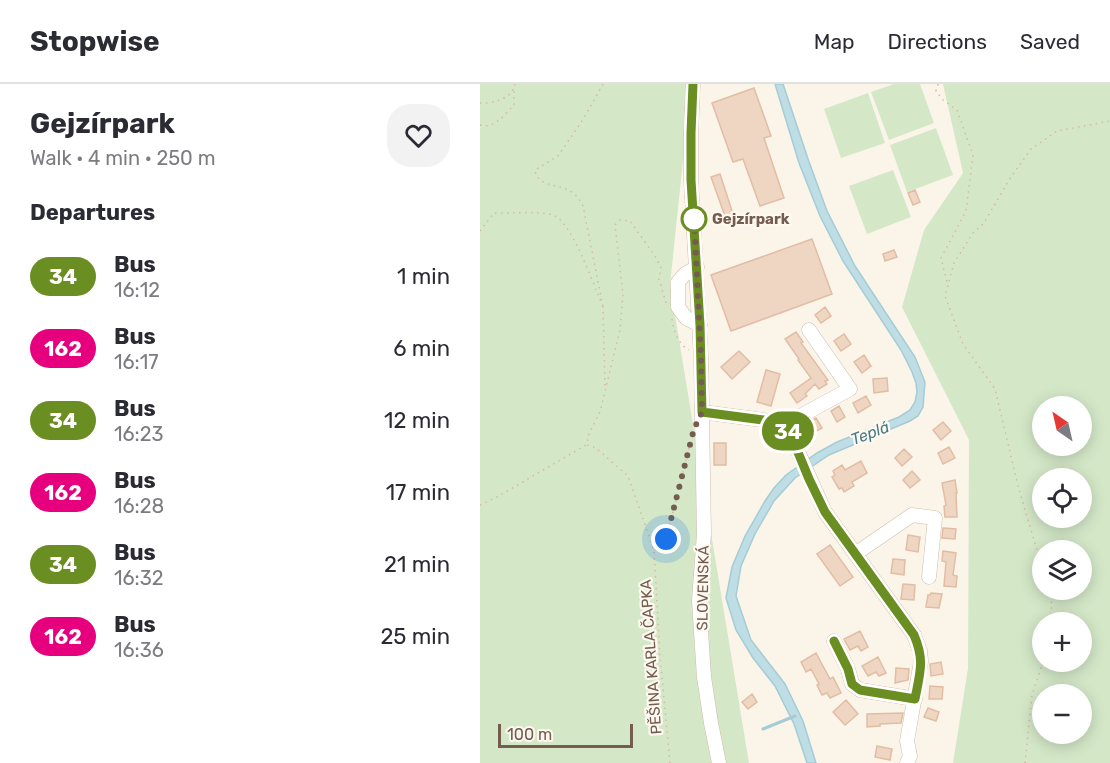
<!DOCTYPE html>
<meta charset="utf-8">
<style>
body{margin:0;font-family:Rubik,sans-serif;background:#f2f2f3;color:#2b2b33;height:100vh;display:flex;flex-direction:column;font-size:22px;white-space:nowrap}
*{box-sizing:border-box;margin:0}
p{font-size:20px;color:#7c7c81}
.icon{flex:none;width:33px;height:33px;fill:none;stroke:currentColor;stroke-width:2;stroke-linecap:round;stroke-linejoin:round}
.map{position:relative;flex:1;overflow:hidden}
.panel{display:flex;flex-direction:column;background:#fff;width:480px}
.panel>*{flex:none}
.badge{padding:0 12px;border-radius:20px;font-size:21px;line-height:39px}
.needle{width:39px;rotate:326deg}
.buttons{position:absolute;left:552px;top:312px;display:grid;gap:12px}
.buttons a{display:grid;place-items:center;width:60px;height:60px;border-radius:50%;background:#fff;box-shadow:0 3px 15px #0003;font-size:30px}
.scale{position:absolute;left:18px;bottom:15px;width:135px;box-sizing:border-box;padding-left:6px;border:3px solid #745d4e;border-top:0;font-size:16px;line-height:21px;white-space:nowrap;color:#745d4e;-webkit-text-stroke:4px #fef9f0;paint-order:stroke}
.you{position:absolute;width:30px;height:30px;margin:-15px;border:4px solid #fff;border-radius:50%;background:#1a73e8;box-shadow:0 0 0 9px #1a73e833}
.map>.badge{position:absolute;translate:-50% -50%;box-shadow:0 0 0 3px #fff}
h2{padding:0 30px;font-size:22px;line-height:54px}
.round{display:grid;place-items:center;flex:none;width:63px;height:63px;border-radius:24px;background:#f2f2f3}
.headline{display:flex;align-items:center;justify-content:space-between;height:102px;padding:0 30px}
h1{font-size:28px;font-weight:700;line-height:45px}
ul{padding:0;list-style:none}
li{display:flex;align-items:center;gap:18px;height:72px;padding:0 30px}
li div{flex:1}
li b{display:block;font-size:22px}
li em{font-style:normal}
li .badge{min-width:66px;font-weight:700;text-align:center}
header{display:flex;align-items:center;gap:36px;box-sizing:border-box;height:84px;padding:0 30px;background:#fff;border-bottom:2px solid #e1e1e2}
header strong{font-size:28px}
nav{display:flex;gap:33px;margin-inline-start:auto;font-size:21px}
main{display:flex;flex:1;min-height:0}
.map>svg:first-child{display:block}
</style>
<header>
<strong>Stopwise</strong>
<nav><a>Map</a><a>Directions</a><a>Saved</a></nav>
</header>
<main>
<section class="panel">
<div class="headline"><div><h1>Gejzírpark</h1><p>Walk · 4 min · 250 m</p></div><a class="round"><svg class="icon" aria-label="heart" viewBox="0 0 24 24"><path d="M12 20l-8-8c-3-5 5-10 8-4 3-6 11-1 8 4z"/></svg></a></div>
<h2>Departures</h2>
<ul>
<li><span class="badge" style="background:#6b8e23;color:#fff">34</span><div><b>Bus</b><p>16:12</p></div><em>1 min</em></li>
<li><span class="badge" style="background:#e6007e;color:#fff">162</span><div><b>Bus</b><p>16:17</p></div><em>6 min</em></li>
<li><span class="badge" style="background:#6b8e23;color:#fff">34</span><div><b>Bus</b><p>16:23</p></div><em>12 min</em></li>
<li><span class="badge" style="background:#e6007e;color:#fff">162</span><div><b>Bus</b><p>16:28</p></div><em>17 min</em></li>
<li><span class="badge" style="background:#6b8e23;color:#fff">34</span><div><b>Bus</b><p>16:32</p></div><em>21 min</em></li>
<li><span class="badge" style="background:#e6007e;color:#fff">162</span><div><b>Bus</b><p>16:36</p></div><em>25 min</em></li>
</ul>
</section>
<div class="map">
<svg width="630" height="679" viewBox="0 0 630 679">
<rect width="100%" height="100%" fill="#fbf5e9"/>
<path fill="#d4e8c8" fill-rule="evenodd" d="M0,0H211L190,201L269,679H0Z
M414,0H440L454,39L409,56L391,8Z
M463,0H630V679H473L488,584L489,356L422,223L444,146L483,89ZM562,322H602V362H562ZM562,394H602V434H562ZM562,466H602V506H562ZM562,538H602V578H562ZM562,610H602V650H562Z
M388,9L405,59L361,74L344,25Z
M456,44L473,91L427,108L410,61Z
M413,86L431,133L387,150L369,102Z"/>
<path fill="#bedde4" stroke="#a5ccd5" stroke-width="1.5" d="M295,0H303L328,75L347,127L375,182L435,273L445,298L443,323L438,332L430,337L349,371L315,394L294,417L275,450L261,482L256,512L271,556L305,600L323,637L336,679H327L314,640L295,602L273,574L256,546L246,514L252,483L265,452L285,417L294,404L306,391L337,369L357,358L419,333L430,326L435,318L437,308L436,299L432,288L421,266L363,177L340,132L319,79Z"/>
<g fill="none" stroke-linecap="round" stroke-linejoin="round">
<path stroke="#a5ccd5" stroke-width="3" d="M283,645L315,632"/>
</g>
<path fill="#efd6c2" stroke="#e1bda4" stroke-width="1.5" d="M274,4L291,52L284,54L304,114L280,122L263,75L253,78L232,19Z
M240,90L254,133L246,135L231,93Z
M435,106L440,118L433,121L428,109Z
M332,155L352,210L251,247L231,191Z
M414,166L417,173L405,177L403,170Z
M345,223L351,232L341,239L335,231Z
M316,248L323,258L321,259L348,296L345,297L347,300L339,305L335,300L325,310L327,312L317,319L310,309L331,294L318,276L319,275L305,255Z
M364,250L371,260L361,267L354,257Z
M259,267L270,278L252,295L241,283Z
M384,271L391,282L382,289L374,278Z
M286,286L300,290L291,322L277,318Z
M407,294L408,307L394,309L393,295Z
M386,312L391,321L378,329L373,319Z
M359,322L365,333L357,338L351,327Z
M336,334L342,344L333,349L328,338Z
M463,338L471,347L461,356L453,346Z
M234,359H246V381H234Z
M469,363L475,374L463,380L458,369Z
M424,365L432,373L422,382L415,374Z
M381,377L387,389L372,398L374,402L364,408L362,404L359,405L352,393L355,391L353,387L362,381L365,386Z
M432,387L440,396L430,404L423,396Z
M475,396L477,409H476L477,433H465L464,422L466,421L462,399Z
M463,444L476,445L475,455L462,454Z
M428,451L440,453L438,468L426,466Z
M350,461L373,493L360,502L337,470Z
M463,467L476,469L473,491L477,492L476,503L464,502L466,478L462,477Z
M413,475L425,476L424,491L411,489Z
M423,500L435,501L434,516L421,515Z
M451,509L462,510L459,524L446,523L448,511H450Z
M380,547L388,563L381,567L378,562L370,566L364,555Z
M336,569L350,595L353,593L361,609L350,614L347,609L342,611L337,601L339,600L331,585L326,588L321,578Z
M398,573L406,589L399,592L396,588L388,592L382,582Z
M461,578L463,590L451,592L450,580Z
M416,584L429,585L428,596L415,599Z
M450,602L463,603L462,615H449Z
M272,610L277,618L268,625L262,618Z
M366,616L378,630L365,641L353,628Z
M448,624L459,628L456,637L444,633Z
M423,629L421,639L400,640V642L387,643V630Z
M397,662L412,665L410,676L395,673Z"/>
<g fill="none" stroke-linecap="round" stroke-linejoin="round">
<defs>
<path id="minor" d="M213,0L211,49V96L221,273L224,450L219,517L224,593L231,639L239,679
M217,183L205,190L198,198V223L206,234L220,241
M222,328L283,336L304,341L315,361L345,428L434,551L440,567L441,577L427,657L430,672L427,679
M304,341L370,305L329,246
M375,470L432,431L455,434L449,493
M354,557L368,585L372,600L380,606L435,615"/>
</defs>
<use href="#minor" stroke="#cdbdb0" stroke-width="15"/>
<path stroke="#d4b9a5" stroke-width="1.5" stroke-dasharray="1.5 4.5" stroke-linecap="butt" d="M123,0L104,34L78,72L55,86C57,103 79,100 90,107C96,110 100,116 103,122L123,223
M458,0L456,7L463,16L477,26L493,71L486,127L461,174L468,202
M0,19C13,20 32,15 35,0
M0,41C15,45 24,31 34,21V6
M0,147L14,129C29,130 63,126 75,132C92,140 113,199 121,218
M186,219L179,195L181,184L175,172L150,137L140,136L135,141L143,210L140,246L120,328L108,352L107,361L116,364L148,392L174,466L180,572L190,679
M123,222L125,304
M192,235C194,248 198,260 209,266
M0,421L17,413L106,361
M175,466L186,455L211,356
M562,483L538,402L515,305L483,260L465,212L474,179L493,149L504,139L529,96L551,65L577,47L630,37
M568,506L572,520L570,538
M545,679L552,611L563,578"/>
<use href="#minor" stroke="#fff" stroke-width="14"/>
</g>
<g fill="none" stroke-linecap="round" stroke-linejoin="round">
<defs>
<path id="line" d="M213,0L211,49V96L220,241L222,328L283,336L304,341L315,361L329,395L345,428L434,551C445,577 440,588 435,615L380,606L372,600L368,585L354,557"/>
</defs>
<use href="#line" stroke="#fff" stroke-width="14"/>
<use href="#line" stroke="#6b8e23" stroke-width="9"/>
<path stroke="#745d4e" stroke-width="6" stroke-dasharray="0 10.8" d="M186,455L214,345L222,328L221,273L214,132V135"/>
</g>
<circle fill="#fff" stroke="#6b8e23" stroke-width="3" cx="214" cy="135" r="12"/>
<g text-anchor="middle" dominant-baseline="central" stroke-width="4.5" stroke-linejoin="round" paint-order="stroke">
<g font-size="15" font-weight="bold" fill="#745d4e" stroke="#fef9f0" text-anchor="start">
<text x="232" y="135">Gejzírpark</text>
</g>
<g font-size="15" fill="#745d4e" stroke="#fef9f0">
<text transform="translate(223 504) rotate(-89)">SLOVENSKÁ</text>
<text transform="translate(171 573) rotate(-94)">PĚŠINA KARLA ČAPKA</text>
</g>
<g font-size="16" font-style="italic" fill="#497a86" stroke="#fef9f0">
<text transform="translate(390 349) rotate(-21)">Teplá</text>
</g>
</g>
</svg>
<div class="buttons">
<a><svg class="needle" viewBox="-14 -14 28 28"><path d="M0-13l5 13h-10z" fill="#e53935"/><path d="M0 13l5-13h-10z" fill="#7c7c81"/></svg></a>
<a><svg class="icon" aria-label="locate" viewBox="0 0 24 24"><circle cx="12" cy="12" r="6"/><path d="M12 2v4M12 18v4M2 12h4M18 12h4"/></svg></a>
<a><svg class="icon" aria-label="layers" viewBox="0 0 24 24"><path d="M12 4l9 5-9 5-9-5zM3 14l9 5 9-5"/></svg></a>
<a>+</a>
<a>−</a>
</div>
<div class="scale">100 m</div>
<div class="you" style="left:186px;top:455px"></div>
<b class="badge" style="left:308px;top:347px;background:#6b8e23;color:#fff">34</b>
</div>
</main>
